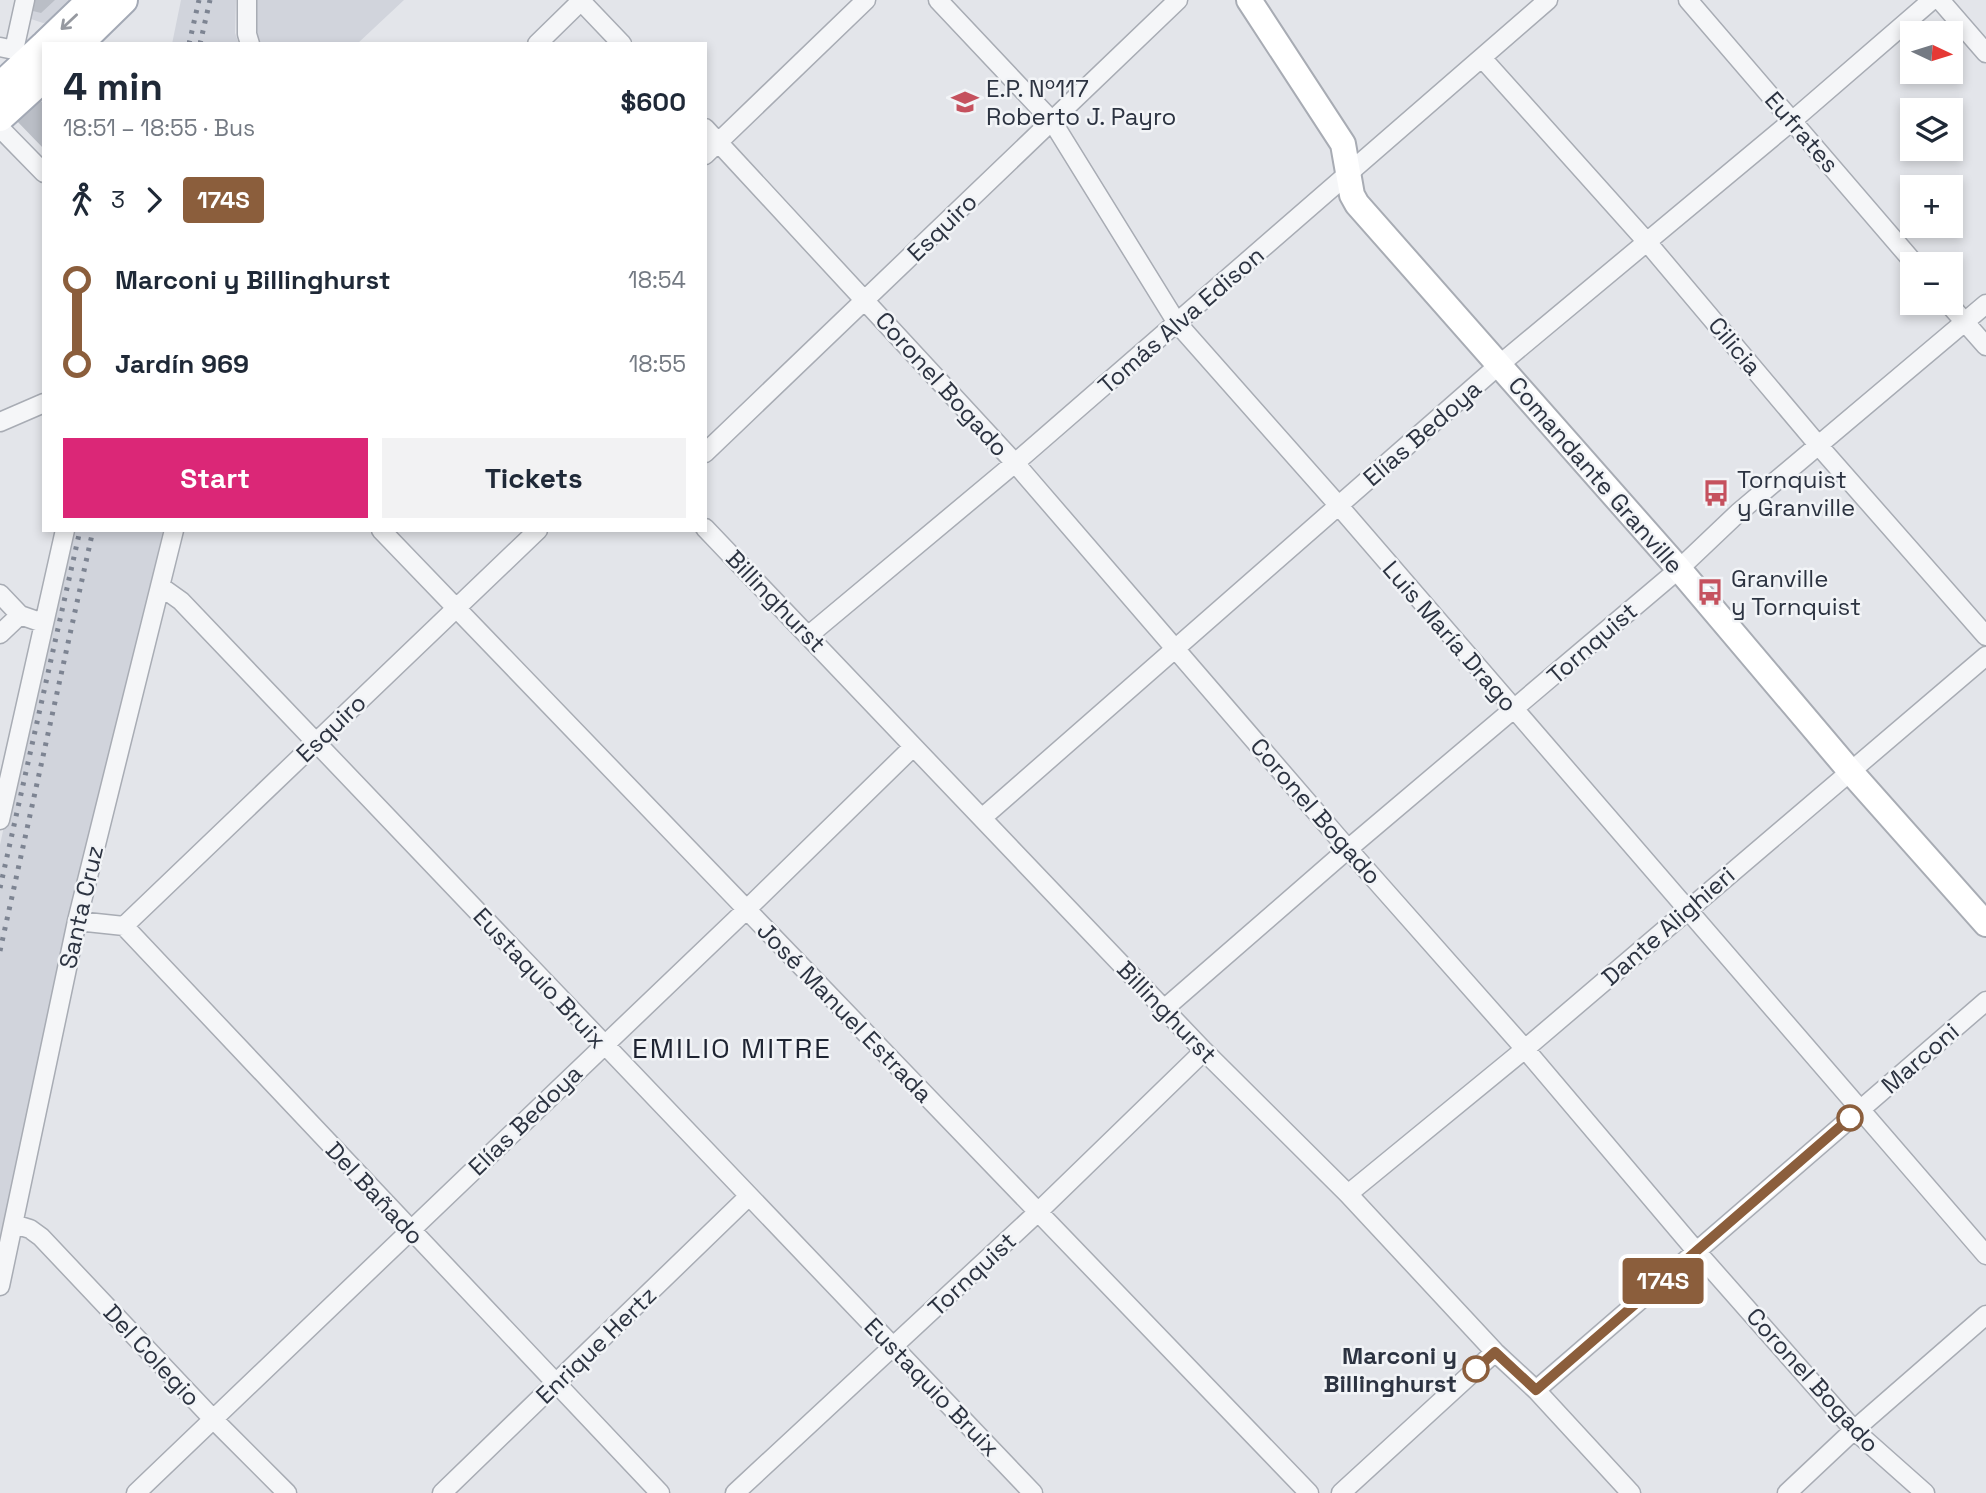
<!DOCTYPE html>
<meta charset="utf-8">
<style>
body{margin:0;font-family:"Space Grotesk",sans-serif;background:#f2f2f3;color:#1f2937;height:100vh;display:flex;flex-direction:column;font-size:26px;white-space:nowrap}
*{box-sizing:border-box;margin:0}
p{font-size:23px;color:#747a83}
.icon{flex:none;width:38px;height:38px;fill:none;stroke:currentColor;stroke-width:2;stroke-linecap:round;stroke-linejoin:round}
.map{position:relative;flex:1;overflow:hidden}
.drawer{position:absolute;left:42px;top:42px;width:665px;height:490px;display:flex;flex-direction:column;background:#fff;border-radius:0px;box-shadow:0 4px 10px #0003}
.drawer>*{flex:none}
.badge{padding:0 14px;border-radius:5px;font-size:24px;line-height:46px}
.needle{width:46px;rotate:94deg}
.buttons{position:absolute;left:1900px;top:21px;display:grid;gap:14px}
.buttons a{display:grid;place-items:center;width:63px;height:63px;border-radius:0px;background:#fff;box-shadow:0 4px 10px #0003;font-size:35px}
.map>.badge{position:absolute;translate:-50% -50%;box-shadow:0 0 0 4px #fff}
.legs{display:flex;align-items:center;gap:10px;height:77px;padding:0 21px;font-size:23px}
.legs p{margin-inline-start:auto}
.overview{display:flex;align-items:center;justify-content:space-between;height:119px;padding:0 21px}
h1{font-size:38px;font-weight:700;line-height:52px}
.action{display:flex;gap:14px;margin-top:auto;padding:14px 21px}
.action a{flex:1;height:80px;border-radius:0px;background:#db2777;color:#fff;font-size:28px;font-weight:700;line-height:80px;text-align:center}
.action a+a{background:#f2f2f3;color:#1f2937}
ul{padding:0 21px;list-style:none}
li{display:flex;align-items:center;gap:24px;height:84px;font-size:26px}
li i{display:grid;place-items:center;width:10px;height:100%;margin:0 9px;background:currentColor}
li i::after{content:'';width:18px;height:18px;margin:-9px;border:5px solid;border-radius:50%;background:#fff}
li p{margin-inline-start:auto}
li:first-child i{background:linear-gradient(#0000 50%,currentColor 0)}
li:last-child i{background:linear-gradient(currentColor 50%,#0000 0)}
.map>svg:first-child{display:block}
</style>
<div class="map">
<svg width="1986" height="1493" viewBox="0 0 1986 1493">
<rect width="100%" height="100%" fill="#e3e5ea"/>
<path fill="#d1d4dc" d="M33,0H77L50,22L43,23L31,19L30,14Z
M181,0H236L235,33L239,44H172Z
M256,0H404L357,44H256Z
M67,530H163L0,1274V845Z"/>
<path fill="#babec6" d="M35,0H55L41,13L33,11Z
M37,97L44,104V149L15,119Z"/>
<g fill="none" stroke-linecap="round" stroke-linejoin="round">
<defs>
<path id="street" d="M247,0V34L250,44
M580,0L622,44
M938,0L1052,121L1177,323L1339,506L1986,1255
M1688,0L1915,264
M1940,0L1986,53
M537,44L582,0
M0,47L14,50L34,67
M14,50L25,0
M1482,58L1647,242L1819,446L1986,636
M0,128L44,173
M705,128L1015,463L1348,849L1525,1049L1697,1252L1854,1430L1925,1493
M705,155L866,0
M1948,303L1986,346
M0,422L44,403
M705,453L1178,0
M705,528L1204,1051L1348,1194L1495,1352L1536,1390L1631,1493
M381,530L1309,1493
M160,586L181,601L1033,1493
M0,594L20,615L43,623
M0,634L20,615
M809,635L1015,463L1548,0
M982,818L1499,365L1792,121L1932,0
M0,820L65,530
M77,921L124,926L660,1493
M124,926L538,530
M1164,1009L1348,849L1679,569L1738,513L1986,304
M1348,1194L1525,1049L1986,656
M14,1224L30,1229L41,1237L213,1419L287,1493
M0,1286L77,921L174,530
M1536,1390L1986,1001
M136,1493L746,910L913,747
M442,1493L749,1196
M735,1493L1038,1212L1204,1051
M1341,1493L1495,1352
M1787,1493L1854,1430L1986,1315"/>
<path id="secondary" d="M1249,0L1343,144L1352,195L1357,204L1679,569L1850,771L1986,924"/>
<path id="primary" d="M46,44L92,0
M78,44L123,0
M0,87L44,46
M0,117L44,77"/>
</defs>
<use href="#street" stroke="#a8acb4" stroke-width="21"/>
<use href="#secondary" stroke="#a8acb4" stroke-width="28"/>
<use href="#primary" stroke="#a3a9b5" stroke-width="32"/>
<use href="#street" stroke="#f5f6f8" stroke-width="18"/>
<use href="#secondary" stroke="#fff" stroke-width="24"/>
<use href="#primary" stroke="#fff" stroke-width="28"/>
<path stroke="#7d8492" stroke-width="5" stroke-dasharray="3.5 7" stroke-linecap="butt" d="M189,44L199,0
M200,44L210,0
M0,888L80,530
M0,951L93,530"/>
</g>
<defs><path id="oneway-shaft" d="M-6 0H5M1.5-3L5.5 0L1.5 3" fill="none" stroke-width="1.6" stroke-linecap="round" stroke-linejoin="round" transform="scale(1.75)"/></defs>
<use stroke="#9699a0" href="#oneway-shaft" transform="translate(69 22) rotate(137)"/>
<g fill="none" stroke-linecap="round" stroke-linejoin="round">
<defs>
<path id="line-1" d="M1476,1369L1495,1352L1536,1390L1850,1118"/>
</defs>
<use href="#line-1" stroke="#fff" stroke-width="16"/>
<use href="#line-1" stroke="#8b5e3c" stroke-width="10"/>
</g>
<defs>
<symbol id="school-bare" viewBox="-9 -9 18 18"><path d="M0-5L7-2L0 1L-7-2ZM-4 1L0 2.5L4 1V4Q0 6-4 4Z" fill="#c5515e" stroke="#f2f4f7" stroke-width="2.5" paint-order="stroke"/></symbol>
<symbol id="bus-bare" viewBox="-9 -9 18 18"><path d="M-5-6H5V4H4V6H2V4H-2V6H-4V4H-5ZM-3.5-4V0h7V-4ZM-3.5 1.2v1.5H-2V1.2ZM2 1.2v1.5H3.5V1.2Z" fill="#c5515e" stroke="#f2f4f7" stroke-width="2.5" paint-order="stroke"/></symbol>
</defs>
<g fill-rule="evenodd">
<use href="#school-bare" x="946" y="83" width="38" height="38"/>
<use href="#bus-bare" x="1697" y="474" width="38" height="38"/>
<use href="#bus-bare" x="1691" y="573" width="38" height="38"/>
</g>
<g fill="#fff" stroke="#8b5e3c" stroke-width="3.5">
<circle cx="1850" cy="1118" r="12"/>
<circle cx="1476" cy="1369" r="12"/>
</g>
<g text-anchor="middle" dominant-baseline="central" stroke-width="5" stroke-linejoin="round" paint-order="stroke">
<g font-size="24" fill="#2c3341" stroke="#f2f4f7" text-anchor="start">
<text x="986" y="88">E.P. Nº117<tspan x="986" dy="28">Roberto J. Payro</tspan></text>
<text x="1737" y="479">Tornquist<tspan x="1737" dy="28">y Granville</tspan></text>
<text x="1731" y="578">Granville<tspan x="1731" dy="28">y Tornquist</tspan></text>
</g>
<g font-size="24" fill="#2c3341" stroke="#f2f4f7">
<text transform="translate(1802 132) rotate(49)">Eufrates</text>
<text transform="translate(942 227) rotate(-44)">Esquiro</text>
<text transform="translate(1181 320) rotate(-41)">Tomás Alva Edison</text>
<text transform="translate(1735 346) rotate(50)">Cilicia</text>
<text transform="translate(942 384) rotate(48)">Coronel Bogado</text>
<text transform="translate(1422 433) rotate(-41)">Elías Bedoya</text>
<text transform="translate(1596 475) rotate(49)">Comandante Granville</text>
<text transform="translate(776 601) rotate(46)">Billinghurst</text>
<text transform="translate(1450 636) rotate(49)">Luis María Drago</text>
<text transform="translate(1592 643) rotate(-41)">Tornquist</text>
<text transform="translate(331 728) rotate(-44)">Esquiro</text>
<text transform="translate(1316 811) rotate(49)">Coronel Bogado</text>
<text transform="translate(81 907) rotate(-77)">Santa Cruz</text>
<text transform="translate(1668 926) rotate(-41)">Dante Alighieri</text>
<text transform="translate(540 978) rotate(47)">Eustaquio Bruix</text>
<text transform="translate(845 1012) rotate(46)">José Manuel Estrada</text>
<text transform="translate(1167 1012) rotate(46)">Billinghurst</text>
<text transform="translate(1920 1058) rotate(-41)">Marconi</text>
<text transform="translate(525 1120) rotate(-44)">Elías Bedoya</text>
<text transform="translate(375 1193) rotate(47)">Del Bañado</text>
<text transform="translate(972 1274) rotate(-43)">Tornquist</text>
<text transform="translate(596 1345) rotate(-44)">Enrique Hertz</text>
<text transform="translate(152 1355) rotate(47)">Del Colegio</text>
<text transform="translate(1813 1380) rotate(48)">Coronel Bogado</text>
<text transform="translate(932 1387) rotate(46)">Eustaquio Bruix</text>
</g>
<g font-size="24" font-weight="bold" fill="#2c3341" stroke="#f2f4f7" text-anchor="end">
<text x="1457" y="1355">Marconi y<tspan x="1457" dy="28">Billinghurst</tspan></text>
</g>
<g font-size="28" letter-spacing="2" fill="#1e2432" stroke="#f2f4f7">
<text x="732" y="1048">EMILIO MITRE</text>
</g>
</g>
</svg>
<div class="buttons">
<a><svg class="needle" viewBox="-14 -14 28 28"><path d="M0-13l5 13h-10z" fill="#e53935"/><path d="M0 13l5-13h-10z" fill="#747a83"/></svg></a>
<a><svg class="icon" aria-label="layers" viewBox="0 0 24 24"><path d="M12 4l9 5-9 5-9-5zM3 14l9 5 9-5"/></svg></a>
<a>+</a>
<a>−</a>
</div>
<b class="badge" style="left:1663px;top:1281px;background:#8b5e3c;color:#fff">174S</b>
<section class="drawer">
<div class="overview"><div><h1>4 min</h1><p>18:51 – 18:55 · Bus</p></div><b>$600</b></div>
<div class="legs"><svg class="icon" aria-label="walk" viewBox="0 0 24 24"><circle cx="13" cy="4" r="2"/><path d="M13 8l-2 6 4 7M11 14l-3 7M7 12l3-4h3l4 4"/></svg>3<svg class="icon" aria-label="forward" viewBox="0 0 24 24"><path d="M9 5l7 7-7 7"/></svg><b class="badge" style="background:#8b5e3c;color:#fff">174S</b></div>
<ul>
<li><i style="color:#8b5e3c"></i><b>Marconi y Billinghurst</b><p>18:54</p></li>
<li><i style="color:#8b5e3c"></i><b>Jardín 969</b><p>18:55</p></li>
</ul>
<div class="action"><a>Start</a><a>Tickets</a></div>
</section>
</div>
